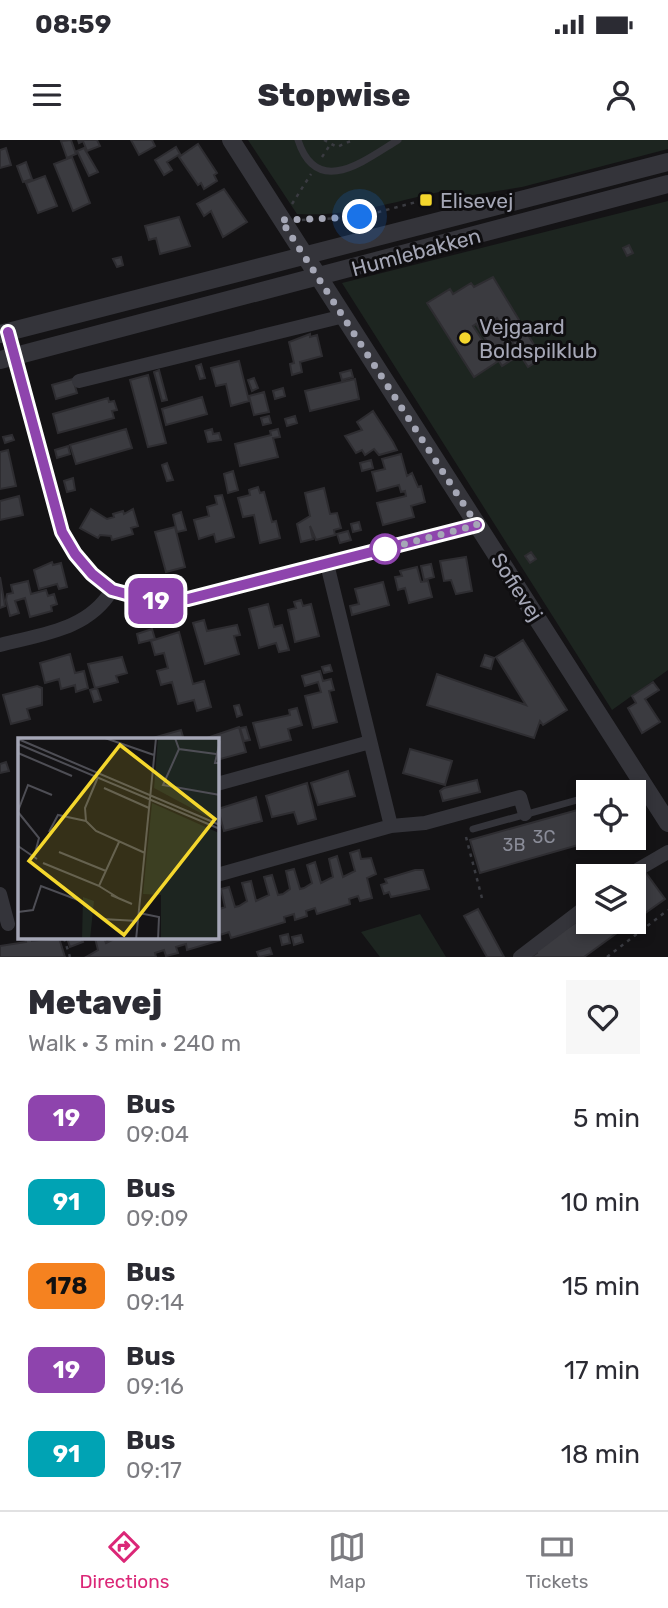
<!DOCTYPE html>
<meta charset="utf-8">
<style>
body{margin:0;font-family:Rubik,sans-serif;background:#f7f7f7;color:#2b2b33;height:100vh;display:flex;flex-direction:column;font-size:26px;white-space:nowrap}
*{box-sizing:border-box;margin:0}
p{font-size:23px;color:#7c7c81}
.icon{flex:none;width:38px;height:38px;fill:none;stroke:currentColor;stroke-width:2;stroke-linecap:round;stroke-linejoin:round}
.map{position:relative;height:817px;overflow:hidden}
.drawer{display:flex;flex-direction:column;background:#fff;flex:1}
.drawer>*{flex:none}
.badge{padding:0 14px;border-radius:10px;font-size:24px;line-height:46px}
.controls{position:absolute;left:576px;top:640px;display:grid;gap:14px}
.controls a{display:grid;place-items:center;width:70px;height:70px;border-radius:0px;background:#fff;box-shadow:0 4px 10px #0003;font-size:35px}
.you{position:absolute;width:35px;height:35px;margin:-18px;border:5px solid #fff;border-radius:50%;background:#1a73e8;box-shadow:0 0 0 10px #1a73e833}
.map>.badge{position:absolute;translate:-50% -50%;box-shadow:0 0 0 4px #fff}
.round{display:grid;place-items:center;flex:none;width:74px;height:74px;border-radius:0px;background:#f7f7f7}
.summary{display:flex;align-items:center;justify-content:space-between;height:119px;padding:0 28px}
h1{font-size:33px;font-weight:800;line-height:52px}
ul{padding:0;list-style:none}
li{display:flex;align-items:center;gap:21px;height:84px;padding:0 28px}
li div{flex:1}
li b{display:block;font-size:26px}
li em{font-style:normal}
li .badge{min-width:77px;font-weight:700;text-align:center}
.status{display:flex;justify-content:space-between;align-items:center;height:49px;padding:0 35px;background:#fff;direction:ltr}
.status svg{height:19px;fill:currentColor}
header{display:flex;justify-content:space-between;align-items:center;height:91px;padding:0 28px;background:#fff;font-size:32px;font-weight:800}
.tabs{display:flex;justify-content:space-around;align-items:center;height:98px;border-top:2px solid #e1e1e2;background:#fff;font-size:19px;color:#7c7c81}
.tabs a{display:grid;justify-items:center;gap:4px}
.tabs .selected{color:#db2777}
.map>svg:first-child{display:block}
</style>
<div class="status"><b>08:59</b><svg viewBox="0 0 49 12"><path d="M0 12V9h3v3zM5 12V6h3v6zM10 12V3h3v9zM15 12V0h3v12zM26 1h20v11H26zM47 4h2v5h-2z"/></svg></div>
<header><svg class="icon" aria-label="menu" viewBox="0 0 24 24"><path d="M4 6h16M4 12h16M4 18h16"/></svg>Stopwise<svg class="icon" aria-label="person" viewBox="0 0 24 24"><circle cx="12" cy="8" r="4"/><path d="M4 21q1-7 8-7t8 7"/></svg></header>
<div class="map">
<svg width="668" height="817" viewBox="0 0 668 817">
<rect width="100%" height="100%" fill="#141315"/>
<path fill="#1d2520" d="M248,0H668V9L522,47L448,59V50C396,61 351,77 297,74Z
M668,61V530L612,570L342,143Z
M420,774L446,817H380L361,792Z"/>
<path fill="#3b3b40" stroke="#2e2d31" stroke-width="2" d="M71,0L76,14L67,18L61,1Z
M78,0H97L100,6L87,11L83,1L79,3Z
M131,0H152L155,6L139,15Z
M198,4L217,33L214,35L217,41L204,49L201,43L198,45L179,17Z
M176,7L180,14L167,22L172,30L164,35L155,20Z
M6,8L11,25L0,28V10Z
M84,8L98,32L89,36L77,11Z
M72,17L90,63L73,71L54,24Z
M26,22L32,39L23,42L17,26Z
M45,36L57,66L38,73L26,43Z
M224,49L247,82L223,97L211,71L204,76L197,64Z
M179,77L190,106L160,114L156,98L149,100L145,86Z
M629,105L633,113L627,116L623,108Z
M121,117L123,125L117,127L113,119Z
M493,137L542,218L528,227L497,178L495,180L518,216L502,226L476,184L473,186L497,222L474,237L427,163L450,149L453,154L471,143L474,147Z
M310,194V197L317,195L322,216L300,222L302,232L292,235L290,224L294,223L289,202Z
M239,221L249,261L231,266L226,244L216,246L211,228Z
M201,224L205,238L200,239L196,226Z
M159,230L167,260L162,261L154,232Z
M351,230L353,237L342,240L340,233Z
M148,235L166,303L148,307L130,240Z
M254,238L258,248L252,251L248,240Z
M73,239L77,253L56,259L52,245Z
M355,239L359,259L310,271L305,251Z
M283,248L285,256L275,259L273,251Z
M264,252L269,272L254,275L249,256Z
M202,257L207,274L166,285L162,269Z
M108,258L109,262L114,261L117,270L112,271L114,278L58,293L53,274Z
M373,271L393,302L397,310L379,315L374,309L365,315L362,310L356,313L345,296L362,290L357,282Z
M269,276L271,283L263,285L261,278Z
M295,276L297,283L287,286L285,279Z
M126,289L132,308L76,324L70,305Z
M212,289L213,294L219,293L221,300L208,302L205,291Z
M278,289L280,297L273,298L278,317L240,326L235,304L271,295L270,291Z
M12,295L14,300L5,303L3,297Z
M68,306L70,314L57,318L55,310Z
M8,310L16,346L0,349V312Z
M401,314L407,336L412,333L418,347L421,346L425,362L411,366L414,377L383,385L377,363L406,356L405,351L401,352L399,345L377,351L372,332L385,329L382,319Z
M371,320L373,328L362,331L360,323Z
M167,323L173,340L167,341L162,325Z
M233,331L238,350L228,353L224,334Z
M73,338L75,350L67,352L64,341Z
M258,347L260,353L264,352L272,382L276,381L280,398L260,403L254,375L243,377L238,358L250,355L249,350Z
M324,348L330,374L337,373L341,388L334,390L335,395L316,400L310,386L313,399L301,402L297,384L310,376L305,353Z
M222,355L234,397L216,402L214,394L199,399L194,380L209,376L207,367L217,364L215,356Z
M19,356L23,375L0,380V361Z
M91,369L107,379L114,377L113,374L123,371L124,374L133,369L138,386L131,388L133,394L112,400L111,396L100,395L98,398L80,388Z
M181,372L186,390L177,392L173,375Z
M359,382L361,390L353,392L351,384Z
M175,387L185,427L166,432L155,392Z
M348,391L351,400L340,403L337,394Z
M531,412L536,419L530,423L525,416Z
M466,417L472,451L456,454L451,440L444,441L440,421Z
M52,422L53,425L61,423L67,447L59,449L57,444L39,449L34,430Z
M431,424L434,437L424,440L421,426Z
M417,427L421,442L428,441L432,457L409,463L405,448L398,450L395,437L402,436L400,431Z
M0,437L5,466L0,468Z
M28,441L31,454L46,450L48,456L54,454L57,464L51,466L52,471L30,477L25,458L15,461L19,473L10,476L6,460L7,454L13,453L11,445Z
M383,442L389,465L352,475L350,466L359,464L355,449Z
M301,460L303,466L311,464L319,496L295,502L288,470L296,468L294,462Z
M268,464L274,487L282,485L289,510L279,512L276,503L259,508L249,469Z
M204,480L207,491L237,485L240,495L234,496L239,514L205,524L193,483Z
M152,489L155,499L139,503L137,494Z
M179,492L193,544L204,541L211,567L197,571L194,560L178,564L172,542L161,545L157,531L168,528L164,513L155,515L151,501Z
M523,500L567,570L543,585L540,581L534,598L427,565L437,534L526,565L496,517Z
M70,514L75,533L84,531L88,548L76,552L75,545L61,549L59,539L45,543L40,523Z
M485,515L494,518L491,529L481,526Z
M122,517L127,533L116,536L118,542L95,548L88,524Z
M330,525L332,531L324,533L322,527Z
M320,531L323,541L331,539L334,550L329,551L337,582L313,588L305,556L321,552L318,542L305,546L302,536Z
M653,542L659,550L645,559L660,582L642,593L628,568L636,563L632,556Z
M37,546L42,548V565L27,569L30,579L11,584L3,555Z
M97,548L101,560L94,562L90,550Z
M239,565L242,575L237,577L234,566Z
M297,568L302,585L288,589L291,600L260,608L253,583L290,575L289,570Z
M239,587L246,612L217,620V600H201Z
M246,587L250,600L244,601L240,588Z
M181,590L184,600H149V599Z
M410,609L452,621L445,645L403,633Z
M6,622L9,631L0,633V624Z
M348,631L355,656L318,665L311,643Z
M477,640L480,652L443,661L440,651L444,648Z
M307,643L316,679L298,684L294,672L272,677L266,656Z
M256,657L262,681L224,691L218,669Z
M588,667V698H603L480,733L470,700Z
M359,710L361,719L371,718L376,734L367,738L372,758L360,761L358,756L349,759L350,764L317,774L315,768L306,771L307,776L295,780L294,774L284,777L285,782L231,798L229,792L220,795L221,800L187,810L186,804L176,807L178,813L166,816L164,810L155,813L156,817H86L98,810L95,798H104L106,803L116,798H217V770L225,767L221,749L229,747L235,767L239,766L247,761L242,743L251,741L256,761L269,755L264,737L272,735L278,755L283,754L290,749L286,731L294,729L300,749L304,748L312,743L307,725L315,722L321,743L333,737L329,719L337,716L343,737L355,731L350,713Z
M415,730H423L429,749L391,757L389,752L384,754L381,745L387,743L385,739Z
M646,733L665,759L634,781V742Z
M478,769L504,817H487L464,776Z
M588,774V782H632L584,817H531L537,813L535,810Z
M288,794L290,803L282,805L280,796Z
M301,795L303,802L294,805L292,797Z
M25,798H32V801L59,798L65,817H0V806L26,802Z
M67,798H81L83,802L70,807Z
M270,808L272,814L259,817L257,812Z"/>
<g fill="none" stroke-linecap="round" stroke-linejoin="round">
<path stroke="#3a3b41" stroke-width="2.5" stroke-dasharray="3.5 5" stroke-linecap="butt" d="M324,0L337,7L353,0
M322,17L330,5
M292,64L311,34
M302,80L360,77L420,61L422,68
M466,697L483,762
M64,798L70,817
M607,817L668,770"/>
<path stroke="#34343a" stroke-width="7" d="M298,0C317,59 365,20 398,0
M473,689L588,657"/>
<path stroke="#34343a" stroke-width="14" d="M8,192L62,392L75,414L92,434L112,450L152,461L188,459L477,385
M79,241L344,176
M0,505C42,494 88,490 112,450
M217,644L370,602
M391,686L425,683L520,657L525,674
M217,735L391,686L327,424
M625,737L668,712
M0,754L8,784
M520,817L588,765"/>
<path stroke="#34343a" stroke-width="18" d="M231,0L668,683
M0,194L668,22
M0,220L668,44"/>
</g>
<g fill="none" stroke-linecap="round" stroke-linejoin="round">
<defs>
<path id="line" d="M8,192L62,392L75,414L92,434L112,450L152,461L188,459L477,385"/>
</defs>
<use href="#line" stroke="#fff" stroke-width="16"/>
<use href="#line" stroke="#8e44ad" stroke-width="10"/>
<path stroke="#a5a7b6" stroke-width="7" stroke-dasharray="0 12.6" d="M360,77L281,80L477,385L385,409"/>
</g>
<g fill="#f4d72d" stroke="#0f0e10" stroke-width="2.5">
<rect x="419" y="53" width="14" height="14" rx="3.5"/>
<circle cx="465" cy="198" r="7"/>
</g>
<circle fill="#fff" stroke="#8e44ad" stroke-width="3.5" cx="385" cy="409" r="14"/>
<g text-anchor="middle" dominant-baseline="central" stroke-width="6" stroke-linejoin="round" paint-order="stroke">
<g font-size="18" fill="#8a8c98">
<text x="544" y="697">3C</text>
<text x="514" y="705">3B</text>
</g>
<g font-size="21" fill="#a5a7b6" stroke="#0f0e10" text-anchor="start">
<text x="440" y="60">Elisevej</text>
<text x="479" y="186">Vejgaard<tspan x="479" dy="24">Boldspilklub</tspan></text>
</g>
<g font-size="21" fill="#a5a7b6" stroke="#0f0e10">
<text transform="translate(416 112) rotate(-15)">Humlebakken</text>
<text transform="translate(517 447) rotate(57)">Sofievej</text>
</g>
</g>
<g transform="translate(18 598)">
<rect width="201" height="201" fill="#141315"/>
<path d="M140,0H201V85L136,50ZM134,65L201,95V201H143V157L125,156ZM65,159L76,163L72,201H64Z" fill="#1d2520"/>
<path fill="none" stroke="#4e4e55" stroke-width="2" d="M87,0L136,17M157,0L161,11L198,16M0,1L202,87M202,3L197,25H202M0,6L202,91M161,11L145,47L202,57M0,15L54,38M80,39L67,70L68,83L78,93L127,115M86,50L131,70M0,73L10,47L34,57M0,74L21,100L16,119M31,94L40,77L68,83M0,108L19,121M41,114L88,133M25,125L81,148L101,104M81,148L102,161M93,157L114,166M0,174L15,172L23,148L60,162M121,175L141,179L140,202M84,181L120,183M118,202L138,0"/>
<path fill="#f4d72d" fill-opacity="0.15" stroke="#f4d72d" stroke-width="3.5" d="M102,7L197,81L106,197L11,123Z"/>
<rect width="201" height="201" fill="none" stroke="#a5a7b6" stroke-width="3.5"/>
</g>
</svg>
<div class="controls">
<a><svg class="icon" aria-label="locate" viewBox="0 0 24 24"><circle cx="12" cy="12" r="6"/><path d="M12 2v4M12 18v4M2 12h4M18 12h4"/></svg></a>
<a><svg class="icon" aria-label="layers" viewBox="0 0 24 24"><path d="M12 4l9 5-9 5-9-5zM3 14l9 5 9-5"/></svg></a>
</div>
<div class="you" style="left:360px;top:77px"></div>
<b class="badge" style="left:156px;top:461px;background:#8e44ad;color:#fff">19</b>
</div>
<section class="drawer">
<div class="summary"><div><h1>Metavej</h1><p>Walk · 3 min · 240 m</p></div><a class="round"><svg class="icon" aria-label="heart" viewBox="0 0 24 24"><path d="M12 20l-8-8c-3-5 5-10 8-4 3-6 11-1 8 4z"/></svg></a></div>
<ul>
<li><span class="badge" style="background:#8e44ad;color:#fff">19</span><div><b>Bus</b><p>09:04</p></div><em>5 min</em></li>
<li><span class="badge" style="background:#00a3b4;color:#fff">91</span><div><b>Bus</b><p>09:09</p></div><em>10 min</em></li>
<li><span class="badge" style="background:#f58220;color:#111">178</span><div><b>Bus</b><p>09:14</p></div><em>15 min</em></li>
<li><span class="badge" style="background:#8e44ad;color:#fff">19</span><div><b>Bus</b><p>09:16</p></div><em>17 min</em></li>
<li><span class="badge" style="background:#00a3b4;color:#fff">91</span><div><b>Bus</b><p>09:17</p></div><em>18 min</em></li>
</ul>
</section>
<nav class="tabs">
<a class="selected"><svg class="icon" aria-label="directions" viewBox="0 0 24 24"><path d="M12 3l9 9-9 9-9-9zM9 14v-3h6M13 9l2 2-2 2"/></svg>Directions</a>
<a><svg class="icon" aria-label="map" viewBox="0 0 24 24"><path d="M3 6l6-2 6 2 6-2v14l-6 2-6-2-6 2zM9 4v14M15 6v14"/></svg>Map</a>
<a><svg class="icon" aria-label="tickets" viewBox="0 0 24 24"><path d="M3 7h18v10H3zM15 7v10"/></svg>Tickets</a>
</nav>
